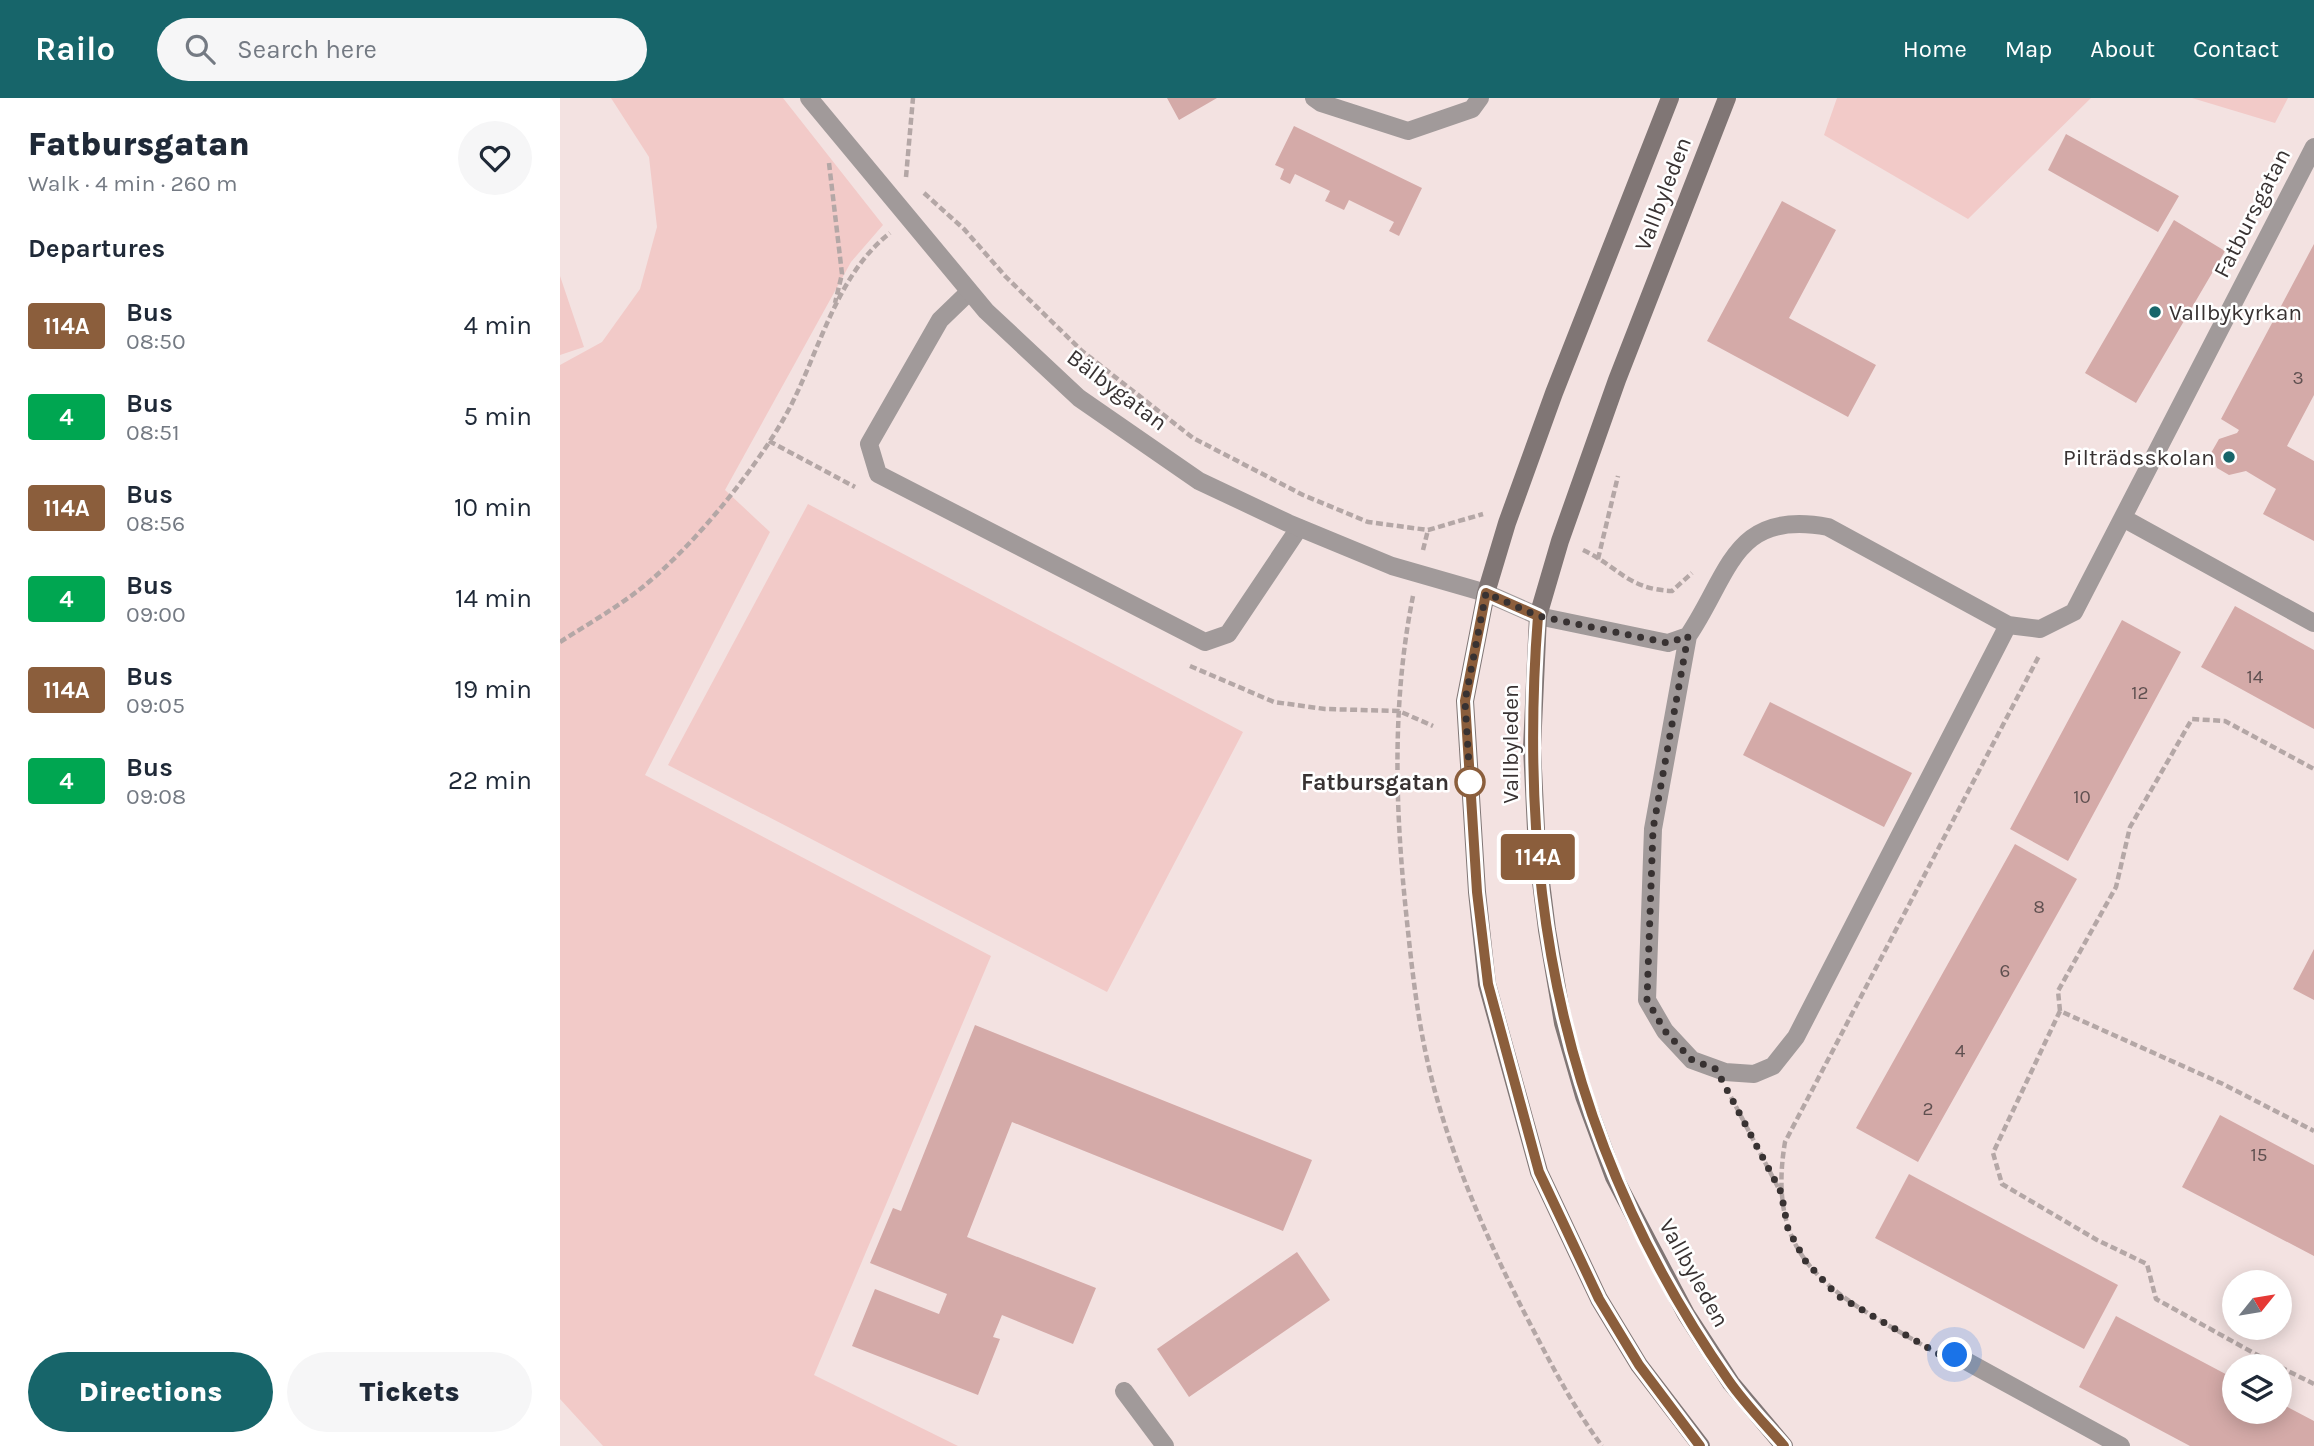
<!DOCTYPE html>
<meta charset="utf-8">
<style>
body{margin:0;font-family:Karla,sans-serif;background:#f6f6f7;color:#1f2937;height:100vh;display:flex;flex-direction:column;font-size:26px;white-space:nowrap}
*{box-sizing:border-box;margin:0}
p{font-size:23px;color:#747a83}
.icon{flex:none;width:38px;height:38px;fill:none;stroke:currentColor;stroke-width:2;stroke-linecap:round;stroke-linejoin:round}
.map{position:relative;flex:1;overflow:hidden}
.details{display:flex;flex-direction:column;background:#fff;width:560px}
.details>*{flex:none}
.badge{padding:0 14px;border-radius:5px;font-size:24px;line-height:46px}
.needle{width:46px;rotate:60deg}
.controls{position:absolute;left:1662px;top:1172px;display:grid;gap:14px}
.controls a{display:grid;place-items:center;width:70px;height:70px;border-radius:50%;background:#fff;box-shadow:0 4px 18px #0003;font-size:35px}
.you{position:absolute;width:35px;height:35px;margin:-18px;border:5px solid #fff;border-radius:50%;background:#1a73e8;box-shadow:0 0 0 10px #1a73e833}
.map>.badge{position:absolute;translate:-50% -50%;box-shadow:0 0 0 4px #fff}
h2{padding:0 28px;font-size:26px;line-height:63px}
.round{display:grid;place-items:center;flex:none;width:74px;height:74px;border-radius:37px;background:#f6f6f7}
.overview{display:flex;align-items:center;justify-content:space-between;height:119px;padding:0 28px}
h1{font-size:33px;font-weight:800;line-height:52px}
.action{display:flex;gap:14px;margin-top:auto;padding:14px 28px}
.action a{flex:1;height:80px;border-radius:42px;background:#17656a;color:#fff;font-size:28px;font-weight:800;line-height:80px;text-align:center}
.action a+a{background:#f6f6f7;color:#1f2937}
ul{padding:0;list-style:none}
li{display:flex;align-items:center;gap:21px;height:91px;padding:0 28px}
li div{flex:1}
li b{display:block;font-size:26px}
li em{font-style:normal}
li .badge{min-width:77px;font-weight:700;text-align:center}
header{display:flex;align-items:center;gap:42px;box-sizing:border-box;height:98px;padding:0 35px;background:#17656a;color:#fff}
header strong{font-size:33px}
nav{display:flex;gap:38px;margin-inline-start:auto;font-size:24px}
.search{width:490px;height:63px;background:#f6f6f7;display:flex;align-items:center;gap:18px;box-sizing:border-box;padding:0 24px;border-radius:38px;color:#747a83;font-size:26px}
main{display:flex;flex:1;min-height:0}
.map>svg:first-child{display:block}
</style>
<header>
<strong>Railo</strong>
<div class="search"><svg class="icon" aria-label="search" viewBox="0 0 24 24"><circle cx="10" cy="10" r="6"/><path d="M15 15l6 6"/></svg>Search here</div>
<nav><a>Home</a><a>Map</a><a>About</a><a>Contact</a></nav>
</header>
<main>
<section class="details">
<div class="overview"><div><h1>Fatbursgatan</h1><p>Walk · 4 min · 260 m</p></div><a class="round"><svg class="icon" aria-label="heart" viewBox="0 0 24 24"><path d="M12 20l-8-8c-3-5 5-10 8-4 3-6 11-1 8 4z"/></svg></a></div>
<h2>Departures</h2>
<ul>
<li><span class="badge" style="background:#8b5e3c;color:#fff">114A</span><div><b>Bus</b><p>08:50</p></div><em>4 min</em></li>
<li><span class="badge" style="background:#00a651;color:#fff">4</span><div><b>Bus</b><p>08:51</p></div><em>5 min</em></li>
<li><span class="badge" style="background:#8b5e3c;color:#fff">114A</span><div><b>Bus</b><p>08:56</p></div><em>10 min</em></li>
<li><span class="badge" style="background:#00a651;color:#fff">4</span><div><b>Bus</b><p>09:00</p></div><em>14 min</em></li>
<li><span class="badge" style="background:#8b5e3c;color:#fff">114A</span><div><b>Bus</b><p>09:05</p></div><em>19 min</em></li>
<li><span class="badge" style="background:#00a651;color:#fff">4</span><div><b>Bus</b><p>09:08</p></div><em>22 min</em></li>
</ul>
<div class="action"><a>Directions</a><a>Tickets</a></div>
</section>
<div class="map">
<svg width="1754" height="1348" viewBox="0 0 1754 1348">
<rect width="100%" height="100%" fill="#f3e2e1"/>
<path fill="#f2cac8" d="M51,0H223L323,127L291,164L165,392L210,434L85,677L431,858L254,1277L398,1348H43L0,1301V267L42,244L80,191L97,129L89,59Z
M1277,0H1531L1408,121L1264,37Z
M1632,0H1728L1715,25Z
M0,178L24,249L0,257Z
M248,406L683,634L547,894L108,667Z"/>
<path fill="#d4aaa8" d="M607,0H657L619,22Z
M734,28L862,90L839,138L829,133L834,124L789,102L784,112L765,103L770,93L735,76L730,86L720,81L724,71L715,67Z
M1506,36L1619,98L1598,134L1488,72Z
M1222,103L1276,132L1229,220L1316,267L1288,319L1147,243Z
M1614,122L1665,153L1576,305L1525,275Z
M1754,146V297L1727,348L1754,363V443L1703,416L1716,391L1686,373L1669,377L1657,370L1651,355L1659,341L1677,335L1679,332L1661,321Z
M1675,508L1754,552V631L1641,569Z
M1562,522L1621,554L1508,763L1450,731Z
M1210,604L1352,675L1324,729L1183,657Z
M1455,746L1517,781L1358,1064L1296,1030Z
M1754,851V902L1733,891Z
M415,927L752,1062L723,1133L452,1024L407,1139L536,1190L513,1246L442,1217L433,1239L440,1241L418,1297L292,1248L315,1191L379,1216L387,1196L310,1165L333,1110L341,1113Z
M1660,1017L1754,1067V1158L1622,1089Z
M1349,1076L1558,1187L1524,1251L1315,1140Z
M737,1154L770,1202L629,1299L597,1251Z
M1556,1218L1675,1281V1314H1720V1305L1754,1323V1348H1630L1519,1289Z"/>
<g fill="none" stroke-linecap="round" stroke-linejoin="round">
<path stroke="#b4a7a6" stroke-width="4.5" stroke-dasharray="7 3.5" stroke-linecap="butt" d="M269,65L282,176L275,205
M346,79L353,0
M364,95L404,131L446,179L522,253L633,340L743,397L808,424L868,432L923,416
M209,343L295,389
M863,452L868,432
M1023,452C1059,469 1067,491 1112,493L1132,475
M1038,461L1058,378
M853,498C832,603 835,708 846,814C852,872 858,929 873,986C894,1066 928,1143 965,1216C989,1262 1011,1306 1042,1348
M0,544C28,526 58,509 84,488C134,447 190,378 223,322C258,262 273,179 330,135
M630,568L714,604L765,611L839,613L873,628
M1500,913L1498,893L1556,789L1570,729L1632,621L1665,623L1754,671
M1171,999L1220,1093
M1371,1252C1279,1198 1204,1169 1225,1044L1480,556
M1719,1269L1596,1201L1587,1166L1537,1142L1442,1086L1433,1055L1500,913L1663,986L1754,1033
M1720,1269L1754,1286"/>
<path stroke="#a19a9a" stroke-width="18" d="M409,194L380,222L309,346L318,376L645,544L668,536L739,430
M564,1293L605,1348"/>
<path stroke="#a19a9a" stroke-width="18" d="M249,0L426,213L519,300L639,383L728,425L832,468L926,495L978,518L1108,545L1128,538C1170,476 1173,411 1268,429L1448,527L1480,531L1514,514L1754,49
M754,0L761,5L848,33L912,11L920,0
M1563,420L1754,525
M1128,538L1093,731L1087,902L1105,933L1132,962L1165,974L1194,976L1213,968L1236,939L1448,527
M1395,1257L1561,1348"/>
<path stroke="#807675" stroke-width="18" d="M1110,0L994,295L947,425L926,495L905,603L917,794L927,886L979,1074L1039,1201L1079,1267L1141,1348
M1167,0L1057,282L1000,443L978,518L972,650L977,752L987,832L1003,925L1024,998L1054,1079L1126,1216L1171,1285L1224,1348"/>
</g>
<g fill="none" stroke-linecap="round" stroke-linejoin="round">
<defs>
<path id="line" d="M1140,1348L1079,1267L1039,1201L979,1074L928,886L917,794L905,603L926,495L978,518C956,800 1005,1049 1169,1283C1185,1306 1206,1327 1224,1348"/>
</defs>
<use href="#line" stroke="#fff" stroke-width="16"/>
<use href="#line" stroke="#8b5e3c" stroke-width="10"/>
<path stroke="#383232" stroke-width="7" stroke-dasharray="0 12.6" d="M910,684L905,603L926,495L978,518L1108,545L1128,538L1093,731L1087,902L1105,933L1132,962L1156,971L1221,1094L1228,1131L1246,1164L1278,1198L1384,1259L1395,1257"/>
</g>
<g fill="#17656a" stroke="#fff" stroke-width="2.5">
<circle cx="1595" cy="214" r="7"/>
<circle cx="1669" cy="359" r="7"/>
</g>
<circle fill="#fff" stroke="#8b5e3c" stroke-width="3.5" cx="910" cy="684" r="14"/>
<g text-anchor="middle" dominant-baseline="central" stroke-width="5" stroke-linejoin="round" paint-order="stroke">
<g font-size="19" fill="#5f5050">
<text x="1738" y="280">3</text>
<text x="1695" y="579">14</text>
<text x="1580" y="595">12</text>
<text x="1522" y="699">10</text>
<text x="1479" y="809">8</text>
<text x="1445" y="873">6</text>
<text x="1400" y="953">4</text>
<text x="1368" y="1011">2</text>
<text x="1699" y="1057">15</text>
</g>
<g font-size="23" fill="#383232" stroke="#fff">
<text transform="translate(1103 96) rotate(-69)">Vallbyleden</text>
<text transform="translate(1692 115) rotate(-63)">Fatbursgatan</text>
<text transform="translate(557 292) rotate(37)">Bälbygatan</text>
<text transform="translate(950 646) rotate(-90)">Vallbyleden</text>
<text transform="translate(1134 1175) rotate(61)">Vallbyleden</text>
</g>
<g font-size="23" fill="#383232" stroke="#fff" text-anchor="start">
<text x="1609" y="214">Vallbykyrkan</text>
<text x="1655" y="359" text-anchor="end">Pilträdsskolan</text>
</g>
<g font-size="23" font-weight="bold" fill="#383232" stroke="#fff" text-anchor="end">
<text x="889" y="684">Fatbursgatan</text>
</g>
</g>
</svg>
<div class="controls">
<a><svg class="needle" viewBox="-14 -14 28 28"><path d="M0-13l5 13h-10z" fill="#e53935"/><path d="M0 13l5-13h-10z" fill="#747a83"/></svg></a>
<a><svg class="icon" aria-label="layers" viewBox="0 0 24 24"><path d="M12 4l9 5-9 5-9-5zM3 14l9 5 9-5"/></svg></a>
</div>
<div class="you" style="left:1395px;top:1257px"></div>
<b class="badge" style="left:978px;top:759px;background:#8b5e3c;color:#fff">114A</b>
</div>
</main>
